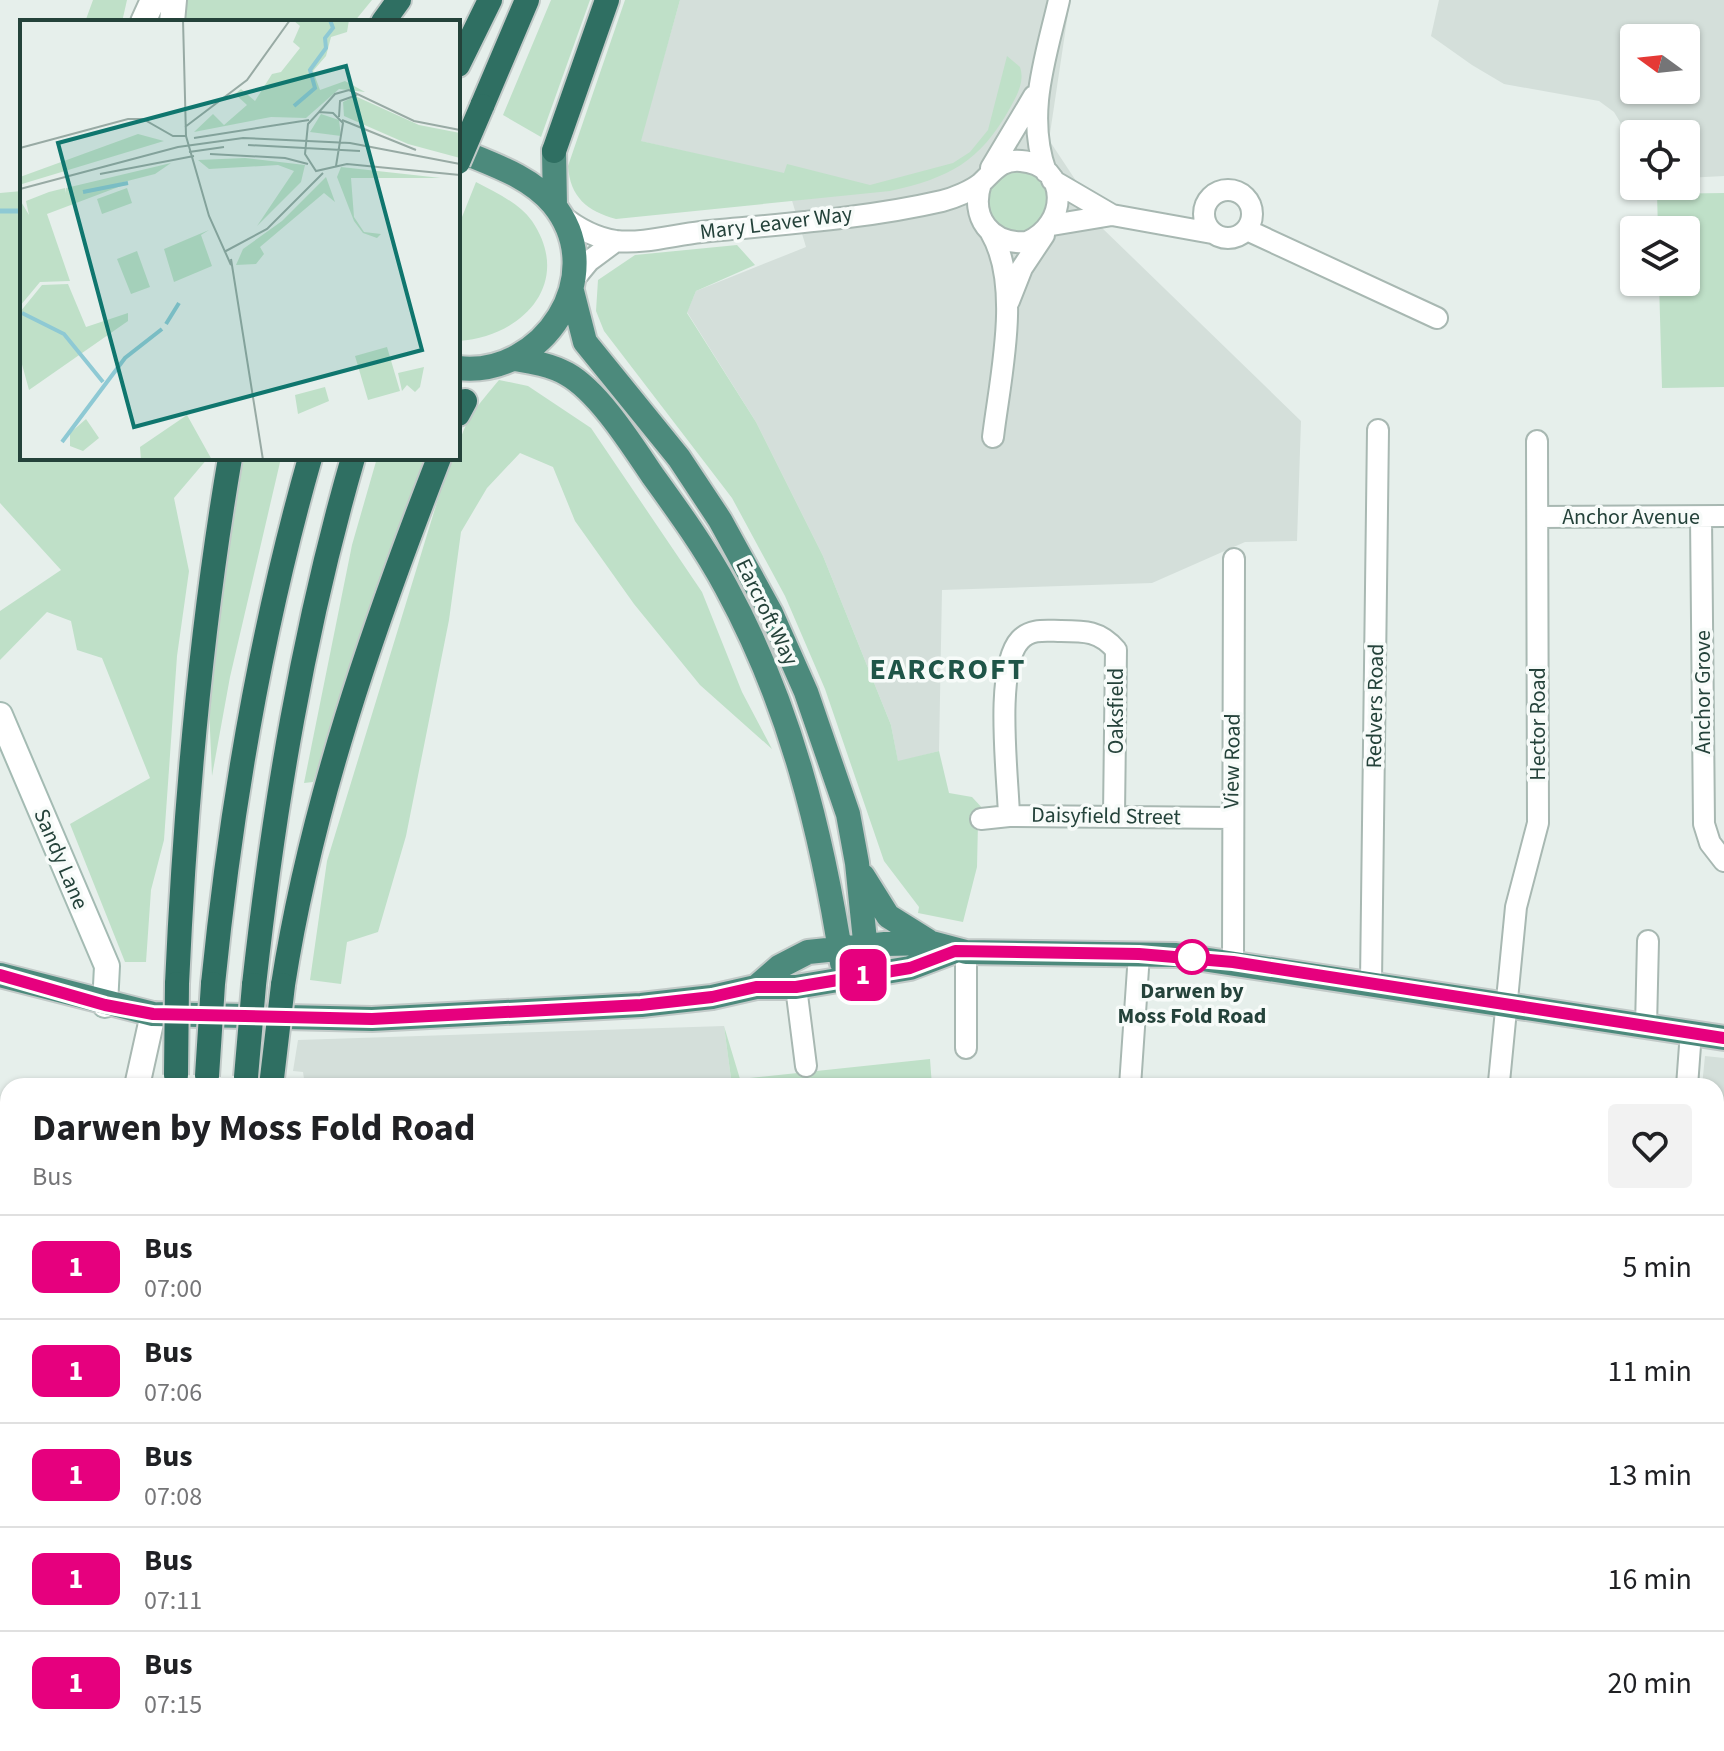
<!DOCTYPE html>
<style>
body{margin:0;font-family:"Source Sans 3",sans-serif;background:#f2f2f2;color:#202124;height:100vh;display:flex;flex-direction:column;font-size:30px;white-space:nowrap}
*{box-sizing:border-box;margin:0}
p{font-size:26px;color:#757577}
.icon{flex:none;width:44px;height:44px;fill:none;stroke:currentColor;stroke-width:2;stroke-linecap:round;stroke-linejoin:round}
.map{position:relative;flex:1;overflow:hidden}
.side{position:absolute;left:0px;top:1078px;width:1724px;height:674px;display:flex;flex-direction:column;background:#fff;border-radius:24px 24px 0 0;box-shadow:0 2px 6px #0004}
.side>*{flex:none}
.badge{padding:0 16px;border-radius:12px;font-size:28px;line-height:52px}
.needle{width:52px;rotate:285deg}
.buttons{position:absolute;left:1620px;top:24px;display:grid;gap:16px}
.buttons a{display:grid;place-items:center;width:80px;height:80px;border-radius:8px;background:#fff;box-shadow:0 2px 6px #0004;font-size:40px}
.map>.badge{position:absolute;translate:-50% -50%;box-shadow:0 0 0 4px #fff}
.round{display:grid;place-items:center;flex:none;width:84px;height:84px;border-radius:8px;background:#f2f2f2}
.overview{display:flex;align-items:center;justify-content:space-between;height:136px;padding:0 32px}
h1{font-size:38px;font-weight:700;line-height:60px}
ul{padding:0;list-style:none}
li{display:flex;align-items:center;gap:24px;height:104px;padding:0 32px;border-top:2px solid #e0e0e0}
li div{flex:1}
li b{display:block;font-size:30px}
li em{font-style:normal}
li .badge{min-width:88px;font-weight:700;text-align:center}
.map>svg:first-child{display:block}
</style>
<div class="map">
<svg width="1724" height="1751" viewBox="0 0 1724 1751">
<rect width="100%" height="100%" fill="#e6efeb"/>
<path fill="#d4dfda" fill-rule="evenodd" d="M680,0H1070L1049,140L1094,208L1099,225L1301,421L1297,541L1245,542L1152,583L942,590L939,751L898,762L891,725L823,556L756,422L687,312L696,291L806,247L784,174L640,141Z
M1439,0H1724V176L1686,178V134H1634V145L1614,112L1599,101L1504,84L1472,65L1431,36ZM1686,38V90H1634V38Z
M724,1026L732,1086H305L303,1072L293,1071L298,1040Z
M1705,1056L1724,1058V1426L1716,1429V1086H1702Z
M369,1744H1071L1072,1751H370Z"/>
<path fill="#bfe0c8" d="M93,0H127L122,22H85Z
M184,0H372L354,22H181Z
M551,0H590L541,137L503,115Z
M625,0H680L641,141L784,173L787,164L870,185L953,163L970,152L988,130L1007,56L1020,67C1025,82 1017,95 1010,108C980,162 949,178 890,191L616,219C587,211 570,197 568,166Z
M987 202a31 31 0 1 1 62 0a31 31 0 1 1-62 0Z
M476,182C496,193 518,202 532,221C574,283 522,337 459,341L458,227Z
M22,191V458H208L174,498L189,571L177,656L164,840L151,890L146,962H125L70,824L150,778L102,658L77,650L71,621L47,612L0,660V611L61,570L0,503V193Z
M1724,193V387L1662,388L1659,282H1686V230H1658L1657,194Z
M737,245L755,265L696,291L687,313L756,422L823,556L891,725L898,761L939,751L949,793L972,797L985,811L978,823L977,867L963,922L918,913L919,907L884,861L825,689L785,596L732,498L604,331L596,311L598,280L635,255Z
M499,380L528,386L591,428L702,592L742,692L772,749L700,685L634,604L575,521L553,467L520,453L487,488L461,532L449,620L406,836L378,932L347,942L341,984L310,980L327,861L449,463L451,458H458C458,426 480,403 499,380Z
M244,458H281L230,677L212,776L208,684L220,584Z
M377,458H424L313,782L304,783L352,545Z
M724,1026L740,1079L930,1059L932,1086H732Z
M99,1744H178V1751H100Z
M268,1744H369L370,1751H268Z
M1081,1744H1170L1172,1751H1081Z"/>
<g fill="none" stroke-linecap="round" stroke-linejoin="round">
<path stroke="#8ec9d4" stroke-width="5" d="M0,211H22
M826,1084L830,1086
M1372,1744L1376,1751"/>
<defs>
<path id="minor" d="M991,168L1034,96
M1046,172C1025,114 1046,57 1059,0
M1052,180L1112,215L1212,233
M1204 214a24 24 0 1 1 48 0a24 24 0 1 1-48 0Z
M561,215C576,227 596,238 616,241C642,244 674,235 701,232C781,224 864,219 942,201C954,198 971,191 981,183C994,171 1001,159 1021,161C1070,165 1068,225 1027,242C990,245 970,217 981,183
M1052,225L1112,215
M1247,230L1437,318
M991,233C1022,286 1000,378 993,437
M575,278L589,261L616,241
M1009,301L1022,268L1044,235
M1538,517L1724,516
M1701,517L1704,824L1710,843L1724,861
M1009,816C1008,777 994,668 1020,640C1031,628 1047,631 1061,631C1085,631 1100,631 1116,650L1114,815
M981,819L1009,816L1232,818
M966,952V1048
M1233,962L1234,559
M1371,982L1378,430
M796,987L806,1066
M1646,1027L1648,941
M1499,1082L1516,907L1538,823L1537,441
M1130,1086L1139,954
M1687,1086L1691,1032
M1716,1634L1724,1655
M1546,1744L1552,1751"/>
<path id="tertiary" d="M143,22L153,0
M172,22L174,0
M137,1086L153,1014
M0,1226L8,1215"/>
<path id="secondary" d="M0,715L107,966L105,1005"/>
<path id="trunk" d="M458,150C491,164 530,176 553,204C611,275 543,378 458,368
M554,151L555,206
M572,291L585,342L679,458L720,520L771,613L806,692L848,814L857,863L867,960
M515,359C533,362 551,365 567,374C599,392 632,445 653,476C679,512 705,548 726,587C790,704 822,833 842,963
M863,876L888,916L928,941
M0,975L153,1014L372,1019L641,1005L712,997L756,987H796L910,968L955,951
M756,987L779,967L808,952L885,944L932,943L966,952L1176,955L1724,1038"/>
<path id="motorway" d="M383,22L399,0
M458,65L490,0
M482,106L527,0
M554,151L607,0
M458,414L465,401
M177,984C185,807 200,633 230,458
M213,984C231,806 261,630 310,458
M254,985C274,806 303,631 353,458
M283,985C311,805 373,627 439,458
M204,1744V1751
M237,1751V1744"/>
</defs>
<use href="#minor" stroke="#a8b8b2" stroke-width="24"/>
<use href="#tertiary" stroke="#a8b8b2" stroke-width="28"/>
<use href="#secondary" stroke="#a4bbb3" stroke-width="28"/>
<use href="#trunk" stroke="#c2cac8" stroke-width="28"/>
<use href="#motorway" stroke="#c2cac8" stroke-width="28"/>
<use href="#minor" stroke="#fff" stroke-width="20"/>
<use href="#tertiary" stroke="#fff" stroke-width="24"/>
<use href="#secondary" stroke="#fff" stroke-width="24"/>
<use href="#trunk" stroke="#4c8a7c" stroke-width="24"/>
<use href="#motorway" stroke="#2f6f62" stroke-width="24"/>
<defs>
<path id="motorway-bridge" d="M458,162L482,106
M176,1075L177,984
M207,1076L213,984
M246,1077L254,985
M272,1078L283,985"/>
</defs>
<use href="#motorway-bridge" stroke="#c2cac8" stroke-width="28" stroke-linecap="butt"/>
<use href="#motorway-bridge" stroke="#2f6f62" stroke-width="24"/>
</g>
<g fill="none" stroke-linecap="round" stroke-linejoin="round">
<defs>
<path id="line" d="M0,975L105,1005L153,1014L372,1019L641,1005L712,997L756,987H796L910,968L955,951L1139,954L1233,962L1724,1038"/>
</defs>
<use href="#line" stroke="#fff" stroke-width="18"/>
<use href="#line" stroke="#e6007e" stroke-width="12"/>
</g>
<circle fill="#fff" stroke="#e6007e" stroke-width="4" cx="1192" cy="957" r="16"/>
<g text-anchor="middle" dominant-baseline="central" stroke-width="7" stroke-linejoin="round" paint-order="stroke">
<g font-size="22" fill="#24423a" stroke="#f7fbf9">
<text transform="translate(776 223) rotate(-7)">Mary Leaver Way</text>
<text x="1631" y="517">Anchor Avenue</text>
<text transform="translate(767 612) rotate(64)">Earcroft Way</text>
<text transform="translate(1703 692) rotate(-90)">Anchor Grove</text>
<text transform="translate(1375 706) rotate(-89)">Redvers Road</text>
<text transform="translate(1116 711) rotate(-90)">Oaksfield</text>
<text transform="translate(1538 724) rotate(-90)">Hector Road</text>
<text transform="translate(1232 761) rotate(-89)">View Road</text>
<text transform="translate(1106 816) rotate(1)">Daisyfield Street</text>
<text transform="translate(61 859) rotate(67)">Sandy Lane</text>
</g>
<g font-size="22" font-weight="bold" fill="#24423a" stroke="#f7fbf9">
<text x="1192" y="991">Darwen by<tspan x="1192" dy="25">Moss Fold Road</tspan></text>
</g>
<g font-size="30" font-weight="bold" letter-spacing="2" fill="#1f5548" stroke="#f7fbf9">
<text x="948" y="669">EARCROFT</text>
</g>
</g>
<g transform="translate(20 20)">
<rect width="440" height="440" fill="#e6efeb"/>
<path d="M273,0H329L327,12L311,17L306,36L293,51L300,70L325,61L345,72L319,69L286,98L251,97L174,112L193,94L204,105L227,85L215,74L221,69L235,81L252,54L261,52L280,28L273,22L280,6ZM335,76L399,105L440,113V138L388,124L324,96L323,82ZM301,94L319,100L321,116L290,112ZM118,114L144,121L2,164L0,157ZM225,138L285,145L281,162L237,206L274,151L258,145L189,149L178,140ZM151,143L135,154L68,171L109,163L27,194L50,261L20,262L0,286V180L9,195L6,181L29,172L45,168L46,173V168ZM321,147L421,158H331L334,197L344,212L361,214L357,218L343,213L334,201L317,157ZM306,157L315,182L304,173L240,227L244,234L236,244L216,245L223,229L262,201ZM107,168L112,183L82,194L77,179ZM189,210L181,215L192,246L154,262L144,229ZM117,231L130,267L111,274L97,239ZM48,264L66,307L108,293V301L9,370L0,337V292L22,265ZM367,327L380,371L348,380L335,336ZM404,347L400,367L395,372L387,365L382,371L378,353ZM305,367L309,381L278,394L275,375ZM167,395L192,440H121L120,427ZM66,399L79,418L63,431L50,426V413Z" fill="#bfe0c8"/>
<path fill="none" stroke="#8ec9d4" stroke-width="4" d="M274,86L295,68L290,50L306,28L305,18L313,8L310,0M63,172L108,163M2,293L44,314L83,362M146,304L159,283M42,422L105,338L142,309"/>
<path fill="none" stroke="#98aaa4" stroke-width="2" d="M163,0L166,116L189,196L211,245M299,92L315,74L329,70L394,101L440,110M319,97L320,81L337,75M322,100L396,130M165,107L227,60L270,0M174,118L289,100M228,125L340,131M0,128L108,99H123L153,116H166M169,132L204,127M190,134L265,138L288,144M316,146L323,103L313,93L299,92L288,104L285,134L296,151L327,144L440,155M80,154L174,136M0,169L158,127L223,118L330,123L440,144M204,232L247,209L303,153M211,239L243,440"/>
<path fill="#0f766e" fill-opacity="0.15" stroke="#0f766e" stroke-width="4" d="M326,46L402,330L114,407L38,123Z"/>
<rect width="440" height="440" fill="none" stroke="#24423a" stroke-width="4"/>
</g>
</svg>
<div class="buttons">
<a><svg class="needle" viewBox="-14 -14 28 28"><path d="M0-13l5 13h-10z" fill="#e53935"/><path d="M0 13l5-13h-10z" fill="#757577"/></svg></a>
<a><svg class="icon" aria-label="locate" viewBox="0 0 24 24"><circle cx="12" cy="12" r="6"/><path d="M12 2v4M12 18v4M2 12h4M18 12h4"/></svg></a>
<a><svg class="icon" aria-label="layers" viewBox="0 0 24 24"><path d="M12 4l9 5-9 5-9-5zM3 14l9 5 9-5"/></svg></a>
</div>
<b class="badge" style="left:863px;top:975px;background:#e6007e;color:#fff">1</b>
<section class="side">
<div class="overview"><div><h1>Darwen by Moss Fold Road</h1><p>Bus</p></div><a class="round"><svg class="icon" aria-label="heart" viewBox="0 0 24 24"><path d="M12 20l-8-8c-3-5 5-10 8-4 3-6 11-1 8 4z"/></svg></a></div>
<ul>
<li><span class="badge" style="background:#e6007e;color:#fff">1</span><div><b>Bus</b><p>07:00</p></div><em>5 min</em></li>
<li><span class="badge" style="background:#e6007e;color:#fff">1</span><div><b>Bus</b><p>07:06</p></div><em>11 min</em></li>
<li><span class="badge" style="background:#e6007e;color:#fff">1</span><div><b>Bus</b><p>07:08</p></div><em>13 min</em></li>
<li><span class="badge" style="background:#e6007e;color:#fff">1</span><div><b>Bus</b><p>07:11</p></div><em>16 min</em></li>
<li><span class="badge" style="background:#e6007e;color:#fff">1</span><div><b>Bus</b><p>07:15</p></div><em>20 min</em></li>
</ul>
</section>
</div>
